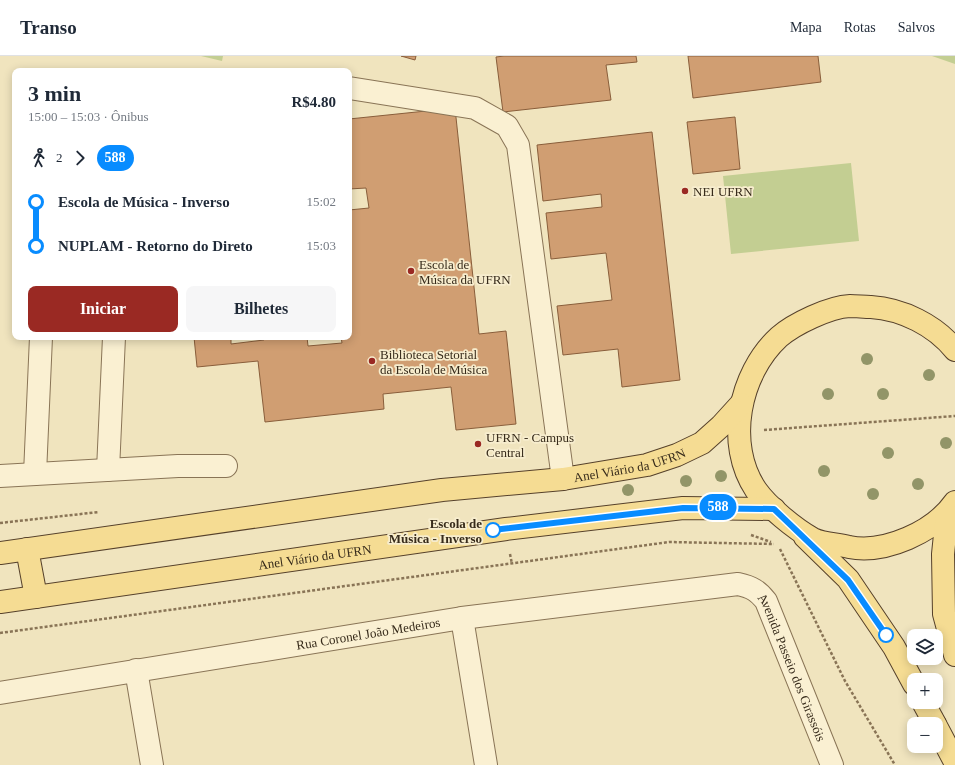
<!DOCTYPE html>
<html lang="pt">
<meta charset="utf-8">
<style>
body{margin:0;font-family:Georgia,serif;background:#f6f6f7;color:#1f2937;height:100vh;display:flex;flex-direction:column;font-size:15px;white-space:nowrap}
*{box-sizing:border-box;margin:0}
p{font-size:13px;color:#747a83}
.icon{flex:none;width:22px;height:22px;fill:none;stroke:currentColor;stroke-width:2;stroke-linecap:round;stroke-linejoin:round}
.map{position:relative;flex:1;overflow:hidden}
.drawer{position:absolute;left:12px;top:12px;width:340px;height:272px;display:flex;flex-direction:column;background:#fff;border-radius:8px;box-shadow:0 2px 10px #0003}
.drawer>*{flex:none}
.badge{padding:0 8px;border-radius:13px;font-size:14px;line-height:26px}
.fabs{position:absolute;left:907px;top:573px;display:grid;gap:8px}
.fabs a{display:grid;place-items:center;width:36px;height:36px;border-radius:8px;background:#fff;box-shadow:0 2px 10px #0003;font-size:20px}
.map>.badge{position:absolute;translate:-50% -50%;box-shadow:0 0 0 2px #fff}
.legs{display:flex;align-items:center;gap:6px;height:44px;padding:0 16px;font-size:13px}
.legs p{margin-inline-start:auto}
.summary{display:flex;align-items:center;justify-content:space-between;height:68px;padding:0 16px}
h1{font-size:22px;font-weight:600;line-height:30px}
.primary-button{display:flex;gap:8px;margin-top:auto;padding:8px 16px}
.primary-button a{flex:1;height:46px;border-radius:8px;background:#9a2923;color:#fff;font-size:16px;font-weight:600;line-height:46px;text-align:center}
.primary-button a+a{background:#f6f6f7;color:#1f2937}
ul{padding:0 16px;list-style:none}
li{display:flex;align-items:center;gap:14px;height:44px;font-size:15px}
li i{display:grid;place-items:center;width:6px;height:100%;margin:0 5px;background:currentColor}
li i::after{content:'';width:10px;height:10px;margin:-5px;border:3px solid;border-radius:50%;background:#fff}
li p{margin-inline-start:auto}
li:first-child i{background:linear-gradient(#0000 50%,currentColor 0)}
li:last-child i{background:linear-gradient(currentColor 50%,#0000 0)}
header{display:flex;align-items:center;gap:24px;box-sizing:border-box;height:56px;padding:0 20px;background:#fff;border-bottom:1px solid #e0e1e3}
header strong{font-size:19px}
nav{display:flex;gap:22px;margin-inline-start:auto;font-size:14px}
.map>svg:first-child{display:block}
</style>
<header>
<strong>Transo</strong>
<nav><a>Mapa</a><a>Rotas</a><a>Salvos</a></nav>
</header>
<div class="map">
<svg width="955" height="709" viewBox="0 0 955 709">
<rect width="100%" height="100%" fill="#f0e4be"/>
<path fill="#c3ce92" d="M201,0H223L222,5Z
M932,0H955V8Z
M851,107L859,185L731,198L723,120Z"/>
<path fill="#d09e72" stroke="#895e3b" d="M401,0H416L415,4Z
M504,0H636L637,6L606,9L611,44L503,56L496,1Z
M688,0H818L821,26L693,42Z
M455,52L479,278L506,275L516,368L456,374L451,331L383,338L384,353L265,366L258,305L197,311L194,281H231V288L264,284L263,281H307L308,290L342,287L341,281H349V154L369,152L366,132L349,133V63Z
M735,61L740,113L693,118L687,66Z
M652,76L680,324L622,331L618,293L563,299L557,250L612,244L606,197L551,203L546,157L602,151L601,138L543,145L537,89Z"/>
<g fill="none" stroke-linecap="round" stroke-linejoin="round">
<defs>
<g id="minor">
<path d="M349,32L475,52L507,70L518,89L563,423"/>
<path d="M108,414L114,281"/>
<path d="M35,418L41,281"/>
<path d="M0,420L178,410H226"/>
<path d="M462,562L486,709"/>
<path d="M136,614L152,709"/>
<path id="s1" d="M0,637L462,562L738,528C752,531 758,535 766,545L832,709"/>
</g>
<g id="major">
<path d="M955,294C935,269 902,253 871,251C864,251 857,250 850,250C829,251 794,268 779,281C739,318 725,388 756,434C768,451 795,473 813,483C823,488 838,488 849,491C885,498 934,476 955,446"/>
<path d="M947,459L943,498L944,558L955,599"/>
<path d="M805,481L848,523L894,591L914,628"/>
<path d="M27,493L36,541"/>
<path id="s2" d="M0,497L442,434L563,423L647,409L677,399L702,387L721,370L741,348"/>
<path id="s3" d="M0,546L506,473L683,452L774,453"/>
<path d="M923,646L935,668"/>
<path d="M936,670L955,706"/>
</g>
</defs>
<use href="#minor" stroke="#897456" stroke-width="24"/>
<use href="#major" stroke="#56412b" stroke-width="24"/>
<path stroke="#897456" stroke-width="2.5" stroke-dasharray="3 2" stroke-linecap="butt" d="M764,374L955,360
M0,467L99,456
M751,479L771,486
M780,493L845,625L895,709
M510,498L512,508
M0,577L669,486L774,488"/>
<use href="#minor" stroke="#faf0d2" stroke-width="22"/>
<use href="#major" stroke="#f5dc93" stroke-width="22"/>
</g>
<g fill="#929568">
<circle cx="867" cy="303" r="6"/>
<circle cx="929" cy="319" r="6"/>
<circle cx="828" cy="338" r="6"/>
<circle cx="883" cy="338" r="6"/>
<circle cx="946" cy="387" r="6"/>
<circle cx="888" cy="397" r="6"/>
<circle cx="824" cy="415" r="6"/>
<circle cx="721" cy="420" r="6"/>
<circle cx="686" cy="425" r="6"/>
<circle cx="918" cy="428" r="6"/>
<circle cx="628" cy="434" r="6"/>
<circle cx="873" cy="438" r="6"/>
</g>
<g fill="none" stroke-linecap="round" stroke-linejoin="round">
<defs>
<path id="line-1" d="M493,474L683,452L774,453L848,524L886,579"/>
</defs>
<use href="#line-1" stroke="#fff" stroke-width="9"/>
<use href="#line-1" stroke="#088cff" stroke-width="6"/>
</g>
<g fill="#9a2923" stroke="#f7edce" stroke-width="1.5">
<circle cx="685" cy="135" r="4"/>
<circle cx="411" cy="215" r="4"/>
<circle cx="372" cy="305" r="4"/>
<circle cx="478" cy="388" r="4"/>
</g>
<g fill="#fff" stroke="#088cff" stroke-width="2">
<circle cx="493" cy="474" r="7"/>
<circle cx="886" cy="579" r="7"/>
</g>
<g text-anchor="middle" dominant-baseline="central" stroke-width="3.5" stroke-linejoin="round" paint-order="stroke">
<g font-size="13" fill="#372b1b" stroke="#f7edce" text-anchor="start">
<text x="693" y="135">NEI UFRN</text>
<text x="419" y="208">Escola de<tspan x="419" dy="15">Música da UFRN</tspan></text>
<text x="380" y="298">Biblioteca Setorial<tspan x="380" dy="15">da Escola de Música</tspan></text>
<text x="486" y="381">UFRN - Campus<tspan x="486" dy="15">Central</tspan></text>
</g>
<g font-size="13" fill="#372b1b" stroke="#f7edce">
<text stroke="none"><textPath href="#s2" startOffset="636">Anel Viário da UFRN</textPath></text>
<text stroke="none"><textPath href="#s3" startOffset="318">Anel Viário da UFRN</textPath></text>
<text stroke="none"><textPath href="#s1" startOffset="373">Rua Coronel João Medeiros</textPath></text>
<text stroke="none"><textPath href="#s1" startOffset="851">Avenida Passeio dos Girassóis</textPath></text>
</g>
<g font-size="13" font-weight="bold" fill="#372b1b" stroke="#f7edce" text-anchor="end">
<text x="482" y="467">Escola de<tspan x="482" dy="15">Música - Inverso</tspan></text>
</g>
</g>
</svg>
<div class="fabs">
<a><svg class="icon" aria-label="layers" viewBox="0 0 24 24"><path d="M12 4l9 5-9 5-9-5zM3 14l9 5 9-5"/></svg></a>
<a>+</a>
<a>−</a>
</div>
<b class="badge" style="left:718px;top:451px;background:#088cff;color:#fff">588</b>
<section class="drawer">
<div class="summary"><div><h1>3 min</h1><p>15:00 – 15:03 · Ônibus</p></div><b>R$4.80</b></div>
<div class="legs"><svg class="icon" aria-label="walk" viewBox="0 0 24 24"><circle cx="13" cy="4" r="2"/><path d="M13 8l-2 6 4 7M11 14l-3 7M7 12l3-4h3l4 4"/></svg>2<svg class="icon" aria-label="forward" viewBox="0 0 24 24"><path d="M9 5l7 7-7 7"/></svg><b class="badge" style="background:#088cff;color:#fff">588</b></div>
<ul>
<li><i style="color:#088cff"></i><b>Escola de Música - Inverso</b><p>15:02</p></li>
<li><i style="color:#088cff"></i><b>NUPLAM - Retorno do Direto</b><p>15:03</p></li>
</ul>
<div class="primary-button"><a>Iniciar</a><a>Bilhetes</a></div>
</section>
</div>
